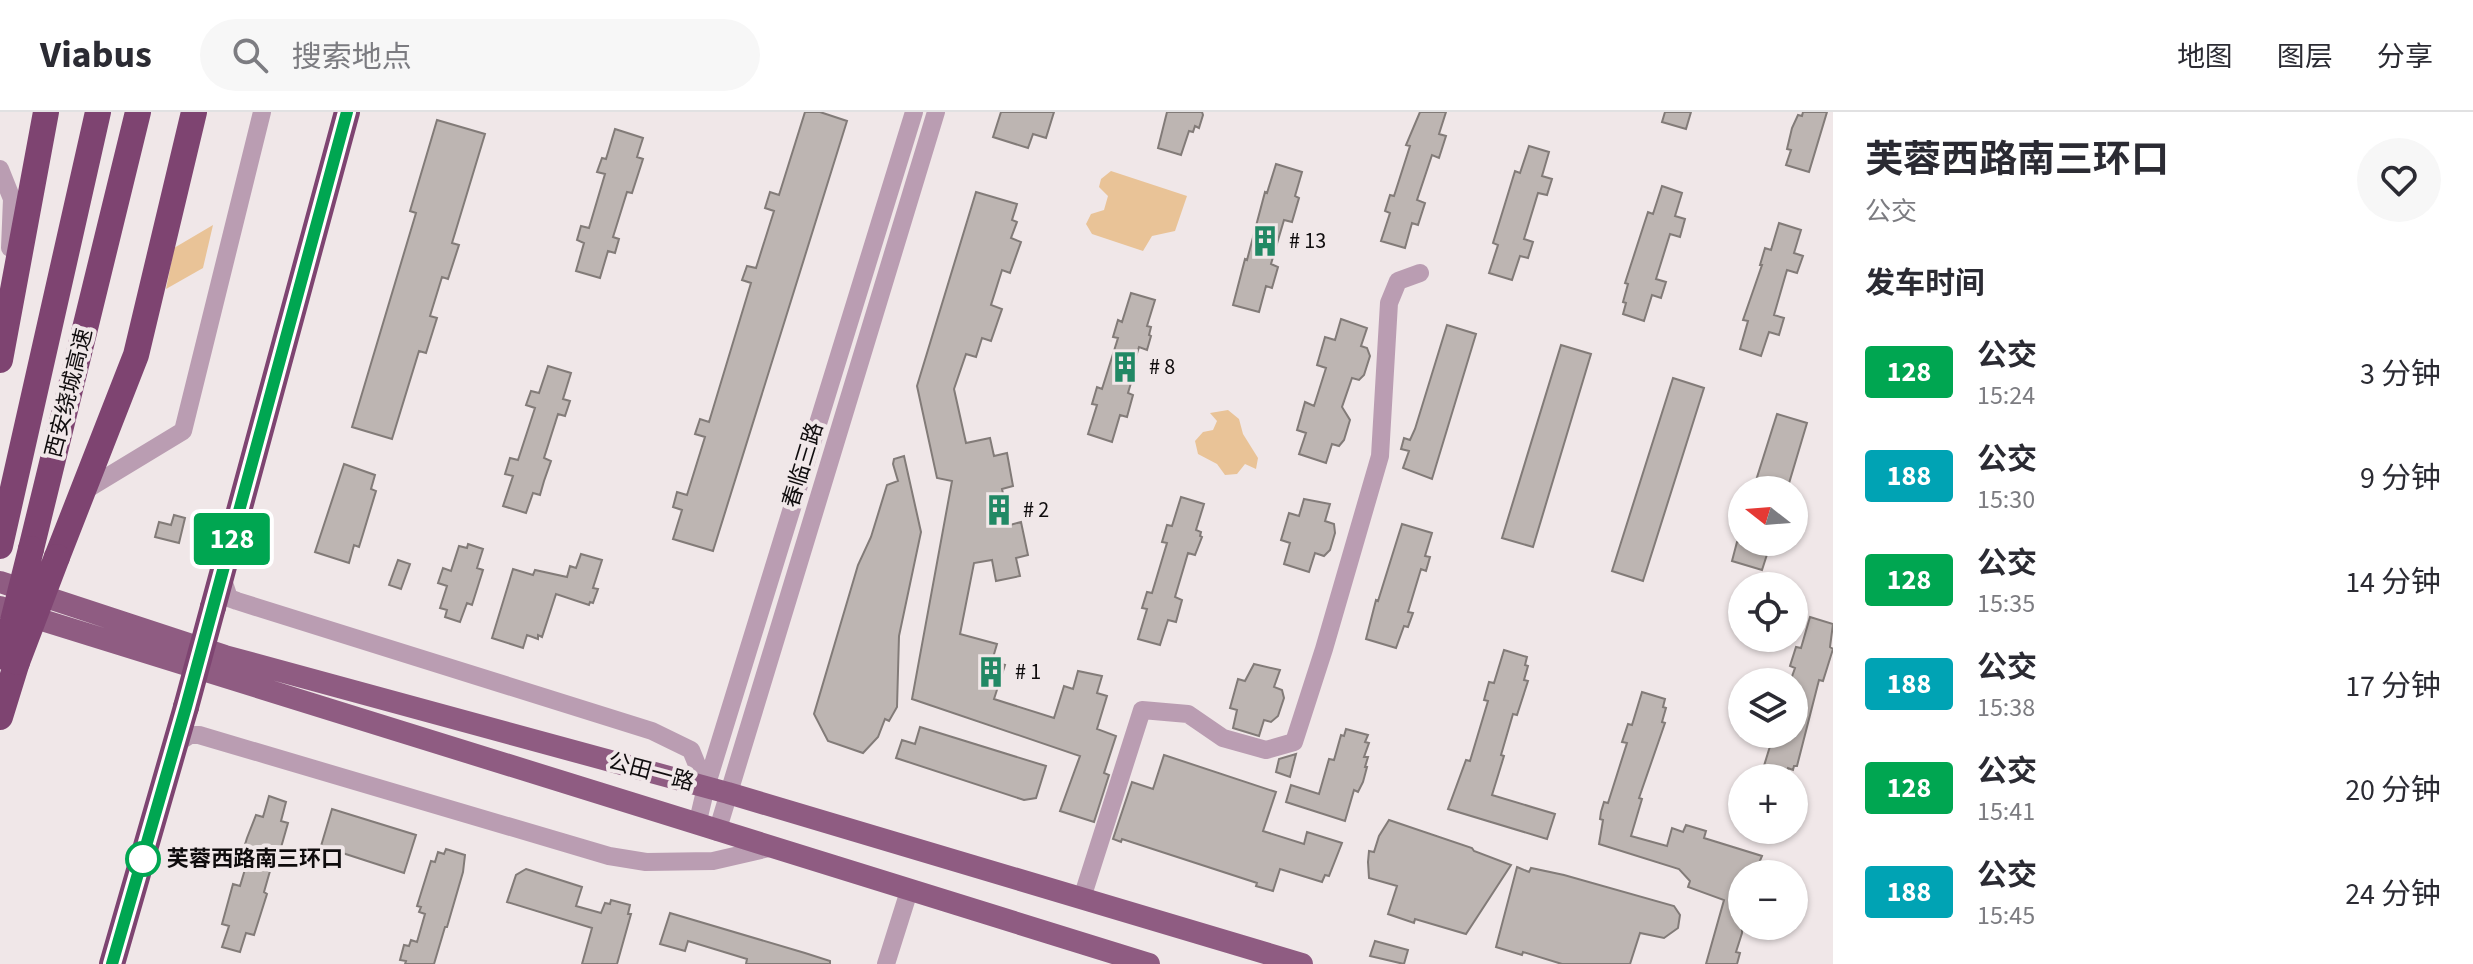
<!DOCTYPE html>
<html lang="zh">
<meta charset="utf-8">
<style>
body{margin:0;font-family:"Source Sans 3","Noto Sans SC",sans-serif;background:#f7f7f7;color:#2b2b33;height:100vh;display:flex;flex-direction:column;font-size:30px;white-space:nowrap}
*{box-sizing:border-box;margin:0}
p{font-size:26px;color:#7c7c81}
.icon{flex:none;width:44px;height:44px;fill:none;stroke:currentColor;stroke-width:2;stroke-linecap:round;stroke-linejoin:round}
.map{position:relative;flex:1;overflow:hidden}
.side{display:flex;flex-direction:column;background:#fff;width:640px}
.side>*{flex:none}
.badge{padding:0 16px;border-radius:6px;font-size:28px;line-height:52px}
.needle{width:52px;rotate:287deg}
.controls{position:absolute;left:1728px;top:364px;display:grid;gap:16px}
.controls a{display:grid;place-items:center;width:80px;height:80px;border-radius:50%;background:#fff;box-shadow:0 2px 6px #0004;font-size:40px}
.map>.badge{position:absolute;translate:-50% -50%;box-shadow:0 0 0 4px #fff}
h2{padding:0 32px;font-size:30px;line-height:72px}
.round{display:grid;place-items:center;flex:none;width:84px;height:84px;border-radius:42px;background:#f7f7f7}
.overview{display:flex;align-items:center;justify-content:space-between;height:136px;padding:0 32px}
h1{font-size:38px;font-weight:700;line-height:60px}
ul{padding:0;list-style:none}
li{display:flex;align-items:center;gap:24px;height:104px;padding:0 32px}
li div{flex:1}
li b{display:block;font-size:30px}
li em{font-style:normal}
li .badge{min-width:88px;font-weight:700;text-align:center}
header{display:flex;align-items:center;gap:48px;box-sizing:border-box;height:112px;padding:0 40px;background:#fff;border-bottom:2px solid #e1e1e2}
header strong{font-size:38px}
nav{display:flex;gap:44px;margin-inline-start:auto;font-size:28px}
.search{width:560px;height:72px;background:#f7f7f7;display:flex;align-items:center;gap:20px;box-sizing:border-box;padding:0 28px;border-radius:44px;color:#7c7c81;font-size:30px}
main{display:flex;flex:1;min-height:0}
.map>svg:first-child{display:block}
</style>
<header>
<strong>Viabus</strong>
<div class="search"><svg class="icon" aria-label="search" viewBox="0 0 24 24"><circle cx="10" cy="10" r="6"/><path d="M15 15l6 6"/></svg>搜索地点</div>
<nav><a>地图</a><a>图层</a><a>分享</a></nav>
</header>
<main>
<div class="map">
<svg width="1833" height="852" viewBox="0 0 1833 852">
<rect width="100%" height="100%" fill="#f0e7e8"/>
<path fill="#e9c397" d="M1111,59L1187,84L1175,119L1152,124L1143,139L1092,122L1086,112L1091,102L1104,98L1108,84L1099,75L1101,67Z
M213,113L203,156L166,177L174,136Z
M1228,298L1239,307L1243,322L1258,346L1256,357L1245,352L1237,362L1225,363L1217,352L1198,342L1195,329L1203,320L1213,318L1217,309L1210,301Z"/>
<path fill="#bdb5b2" stroke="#827b78" stroke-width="2" d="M805,0H820L847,9L713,439L673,427L682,398L673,395L677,380L687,383L705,325L695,322L700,307L709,310L751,171L742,168L747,154L756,156L774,99L765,96L770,80L779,83Z
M1001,0H1054L1046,26L1033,22L1028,36L993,25Z
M1167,0H1202L1203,3L1199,16L1195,14L1193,20L1189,19L1181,43L1158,36Z
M1420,0H1446L1439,22L1446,24L1439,46L1432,43L1417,88L1425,91L1418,113L1412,111L1405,136L1381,129L1390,101L1385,99L1390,83L1394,84L1410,34L1406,33Z
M1665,0H1691L1686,17L1662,10Z
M1803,0H1827L1809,60L1786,53L1791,38L1787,37L1792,16L1798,3L1802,4Z
M437,8L485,22L452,131L459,133L448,167L442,165L430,204L437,206L426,241L419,239L392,327L352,315L416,101L410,99Z
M615,17L643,26L637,45L643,47L632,81L627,80L613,125L619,127L615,141L608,139L600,166L576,159L584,131L577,128L581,114L589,116L605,62L597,60L602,46L606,47Z
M1529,34L1549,40L1542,64L1552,67L1547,83L1538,81L1524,127L1533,130L1528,146L1520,144L1512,168L1489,161L1498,133L1493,131L1515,59L1520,61Z
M1276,52L1302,60L1295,84L1299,86L1292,110L1284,108L1271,152L1278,155L1272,176L1266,174L1259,200L1233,193L1245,147L1247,148L1265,80L1267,81Z
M1662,74L1682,81L1675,104L1685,107L1680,125L1670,122L1656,167L1666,170L1661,186L1652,183L1644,209L1623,202L1626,191L1623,190L1628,172L1625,171L1648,100L1653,102Z
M976,80L1017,92L1012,108L1017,110L1011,126L1021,130L1010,161L1002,158L991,193L1002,197L991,229L982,226L976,245L966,242L954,277L966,331L990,326L994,344L1007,341L1013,374L1002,377L1010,413L1021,410L1028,443L1016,446L1020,464L996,469L992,448L974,451L960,522L997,532L992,549L1005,553L994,587L1054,606L1064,574L1073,577L1078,559L1102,564L1097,581L1107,584L1097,617L1116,624L1104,661L1109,663L1094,710L1060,699L1080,644L912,587L952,369L937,366L917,274Z
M1779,111L1801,118L1794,141L1803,144L1797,161L1787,158L1774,203L1784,206L1779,223L1769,220L1761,244L1740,237L1748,209L1743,208L1762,153H1760L1765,136L1771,138Z
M1131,181L1155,188L1147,214L1151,215L1149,223L1151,224L1147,238L1139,235L1128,270L1131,271L1128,281L1133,283L1127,305L1120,303L1112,330L1088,322L1097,293L1092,292L1097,275L1102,277L1118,226L1113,225L1118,208L1122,210Z
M1341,207L1367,216L1361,234L1367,236L1370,244L1364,263L1359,268L1352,266L1342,295L1350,308L1344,328L1339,334L1332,332L1326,351L1299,342L1306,321L1297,318L1305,290L1314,294L1326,256L1317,253L1325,225L1335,228Z
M1447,213L1476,222L1432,367L1403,356L1409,339L1401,337L1404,326L1410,328L1415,317Z
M1561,233L1591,242L1533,435L1502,426Z
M548,254L571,261L563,287L570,289L565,304L558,302L544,346L551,349L544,369L540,383L533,381L526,401L503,394L513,364L505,362L510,346L518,348L535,296L526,293L531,279L539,281Z
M1673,266L1704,276L1643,469L1612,459Z
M1777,302L1807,311L1787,378H1753Z
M904,344L921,420L899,524L897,595L889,609L885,607L878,625L863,641L828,629L814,602L858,453L871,425L887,373L898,369L893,352L894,347Z
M344,352L375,363L371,377L376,379L363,422L359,435L354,433L349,451L315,440Z
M1181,385L1204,392L1196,418L1201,420L1200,424L1202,425L1195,443L1188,441L1175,485L1182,488L1176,510L1168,508L1160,533L1138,527L1147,497L1142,496L1147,480L1152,481L1167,431L1162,430L1167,413L1172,414Z
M1304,387L1330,392L1325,409L1334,412L1335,421L1330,438L1324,444L1315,441L1309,460L1284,452L1290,431L1281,428L1289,401L1299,404Z
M174,403L185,406L179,431L155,425L159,410L171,413Z
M1402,412L1432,421L1425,444L1430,445L1426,459L1421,457L1408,500L1413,501L1408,515L1404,514L1396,536L1366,527L1376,488L1378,489Z
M1737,430H1771L1762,458L1732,449Z
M468,432L483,437L477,456L483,458L472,493L467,491L460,510L445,505L447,498L440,496L447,474L438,471L443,456L451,459L459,434L467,436Z
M581,442L602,448L593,476L598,477L593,491L590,490L589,493L556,482L542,525L538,523V527L527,523L523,536L492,526L513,457L533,463L535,458L567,465L570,454L576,456Z
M398,448L410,452L401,477L389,473Z
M1810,505L1833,512L1830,535L1833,537L1823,569L1819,568L1797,654H1794L1793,658L1788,656L1786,664L1763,657L1771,631L1750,625V622H1794V570H1790L1795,556L1790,554L1796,535L1801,536Z
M1504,538L1527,545L1525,553L1528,554L1524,568L1528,569L1517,603L1513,602L1501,643L1504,644L1492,683L1555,702L1547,727L1448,697L1466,648L1470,649L1488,589L1484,588L1489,570L1494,571Z
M1254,552L1280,558L1274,575L1282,578L1284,586L1278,604L1271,610L1264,608L1259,624L1233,616L1237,598L1230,596L1238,567L1245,569Z
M1642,580L1665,587L1663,595L1666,596L1662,610L1665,611L1639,686L1642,687L1631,724L1667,734L1672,716L1683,720L1686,713L1706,719L1704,726L1762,744L1759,751L1764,752L1761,762H1742V821L1736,840L1740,841L1737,852H1706L1724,788L1688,775L1690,769L1679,757L1599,732L1603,708L1600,707L1601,700L1604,690L1608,691L1627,631L1622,630L1628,612L1632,613Z
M920,615L1046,654L1036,686L1024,688L896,646L902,628L915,632Z
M1346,617L1368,623L1365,630L1369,631L1364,645H1368L1365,655H1367L1363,670L1358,680L1354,678L1345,709L1286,690L1291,673L1319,682L1329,647L1334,648L1341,623L1344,624Z
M1296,642L1290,665L1276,660L1279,647Z
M1164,643L1276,680L1263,719L1304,732L1307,720L1342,731L1329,764L1325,763L1322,770L1280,757L1273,779L1256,774L1257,771L1122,727L1121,730L1113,727L1132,670L1153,677Z
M269,684L286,690L281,709L288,711L276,753L272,752L264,780L267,782L254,823L246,821L240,840L222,835L229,814L222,812L233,772L240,774L249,744L242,742L247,726L256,703L263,705Z
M332,697L416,723L404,761L321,734Z
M1389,708L1472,736L1474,739L1511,753L1466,822L1415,807L1414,811L1388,802L1397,774L1369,766L1368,750L1369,739L1374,740L1379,724Z
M446,737L465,743L463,760L447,815H445L434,852H405L406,849L400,848L404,833L409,834L411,828L417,830L425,802L419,800L421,795L417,794L431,749L435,750L438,740L444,742Z
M1517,755L1529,760L1531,756L1564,763L1674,794L1680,803L1678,816L1664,826L1640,821L1630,852H1562L1523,840L1522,843L1496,835Z
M526,757L582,775L576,794L601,801L605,791L610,792L611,788L630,793L628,802H631L617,852H582L592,816L507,790L516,763Z
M670,801L805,841L830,849V852H746L747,847L688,829L685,839L660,832Z
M1375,829L1408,838L1404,852L1370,844Z"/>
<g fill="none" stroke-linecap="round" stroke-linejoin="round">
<path stroke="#ba9db2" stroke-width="18" d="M0,57L12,87L10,136
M84,379L183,319L262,0
M222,465L229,486L237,489L652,619L691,638L706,675
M176,632L190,623H199L609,744L646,750L713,749L769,736
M697,713L706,675L914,0
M717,720L936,0
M1082,786L1142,598L1188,602L1223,626L1266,638L1294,630L1324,537L1380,344L1389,191L1398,169L1420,161
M886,852L909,779"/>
<path stroke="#8f5c82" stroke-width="22" d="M0,470L225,544L728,681L1302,852
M0,495L1149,852"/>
<path stroke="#7e4471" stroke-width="26" d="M0,248L46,0
M0,434L98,0
M31,437L138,0
M57,445L136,243L194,0
M213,495L347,0
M0,605L17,550
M112,852L186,595"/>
<path stroke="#7e4471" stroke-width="26" d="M4,545L31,437
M17,550L57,445
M186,595L213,495"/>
</g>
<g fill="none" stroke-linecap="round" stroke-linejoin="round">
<defs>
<path id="line" d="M112,852L186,595L347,0"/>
</defs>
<use href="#line" stroke="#fff" stroke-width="18"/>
<use href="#line" stroke="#00a651" stroke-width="12"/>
</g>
<defs>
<symbol id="building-bare" viewBox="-9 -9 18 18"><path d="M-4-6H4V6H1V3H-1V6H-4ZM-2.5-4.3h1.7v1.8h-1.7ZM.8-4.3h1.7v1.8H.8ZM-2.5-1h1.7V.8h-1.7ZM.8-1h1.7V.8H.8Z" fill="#218864" stroke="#f0e7e8" stroke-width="2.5" paint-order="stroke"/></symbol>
</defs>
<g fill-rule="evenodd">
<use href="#building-bare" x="1243" y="107" width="44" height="44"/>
<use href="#building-bare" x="1103" y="233" width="44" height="44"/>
<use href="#building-bare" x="977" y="376" width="44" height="44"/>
<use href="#building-bare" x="969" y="538" width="44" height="44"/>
</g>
<circle fill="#fff" stroke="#00a651" stroke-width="4" cx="143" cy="747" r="16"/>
<g text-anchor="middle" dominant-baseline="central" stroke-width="8" stroke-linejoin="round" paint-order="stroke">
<g font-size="22" fill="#0f0c0d" stroke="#f0e7e8" text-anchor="start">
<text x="1289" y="129"># 13</text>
<text x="1149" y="255"># 8</text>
<text x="1023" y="398"># 2</text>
<text x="1015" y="560"># 1</text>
</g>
<g font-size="22" fill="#0f0c0d" stroke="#f0e7e8">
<text transform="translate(69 281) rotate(-76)">西安绕城高速</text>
<text transform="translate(803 353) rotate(-73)">春临三路</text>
<text transform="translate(651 660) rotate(15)">公田一路</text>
</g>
<g font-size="22" font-weight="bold" fill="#0f0c0d" stroke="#f0e7e8" text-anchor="start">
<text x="167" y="747">芙蓉西路南三环口</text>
</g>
</g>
</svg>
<div class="controls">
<a><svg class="needle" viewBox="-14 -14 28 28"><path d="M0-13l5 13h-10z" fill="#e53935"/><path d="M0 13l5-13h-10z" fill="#7c7c81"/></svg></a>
<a><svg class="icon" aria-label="locate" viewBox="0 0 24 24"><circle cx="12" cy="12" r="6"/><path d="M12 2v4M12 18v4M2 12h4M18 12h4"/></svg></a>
<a><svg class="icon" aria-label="layers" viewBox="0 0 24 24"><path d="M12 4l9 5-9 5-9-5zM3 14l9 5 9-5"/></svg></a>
<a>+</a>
<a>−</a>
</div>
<b class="badge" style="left:232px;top:427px;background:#00a651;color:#fff">128</b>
</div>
<section class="side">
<div class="overview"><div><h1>芙蓉西路南三环口</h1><p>公交</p></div><a class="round"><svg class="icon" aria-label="heart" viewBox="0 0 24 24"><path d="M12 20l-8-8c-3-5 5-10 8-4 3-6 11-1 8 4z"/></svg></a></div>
<h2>发车时间</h2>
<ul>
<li><span class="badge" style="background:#00a651;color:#fff">128</span><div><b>公交</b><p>15:24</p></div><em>3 分钟</em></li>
<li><span class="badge" style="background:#00a3b4;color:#fff">188</span><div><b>公交</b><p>15:30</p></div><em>9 分钟</em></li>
<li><span class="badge" style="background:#00a651;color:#fff">128</span><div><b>公交</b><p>15:35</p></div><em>14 分钟</em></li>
<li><span class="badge" style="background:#00a3b4;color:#fff">188</span><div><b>公交</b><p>15:38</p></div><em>17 分钟</em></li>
<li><span class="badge" style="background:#00a651;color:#fff">128</span><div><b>公交</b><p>15:41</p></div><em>20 分钟</em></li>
<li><span class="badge" style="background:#00a3b4;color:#fff">188</span><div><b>公交</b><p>15:45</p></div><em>24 分钟</em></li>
</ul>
</section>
</main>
